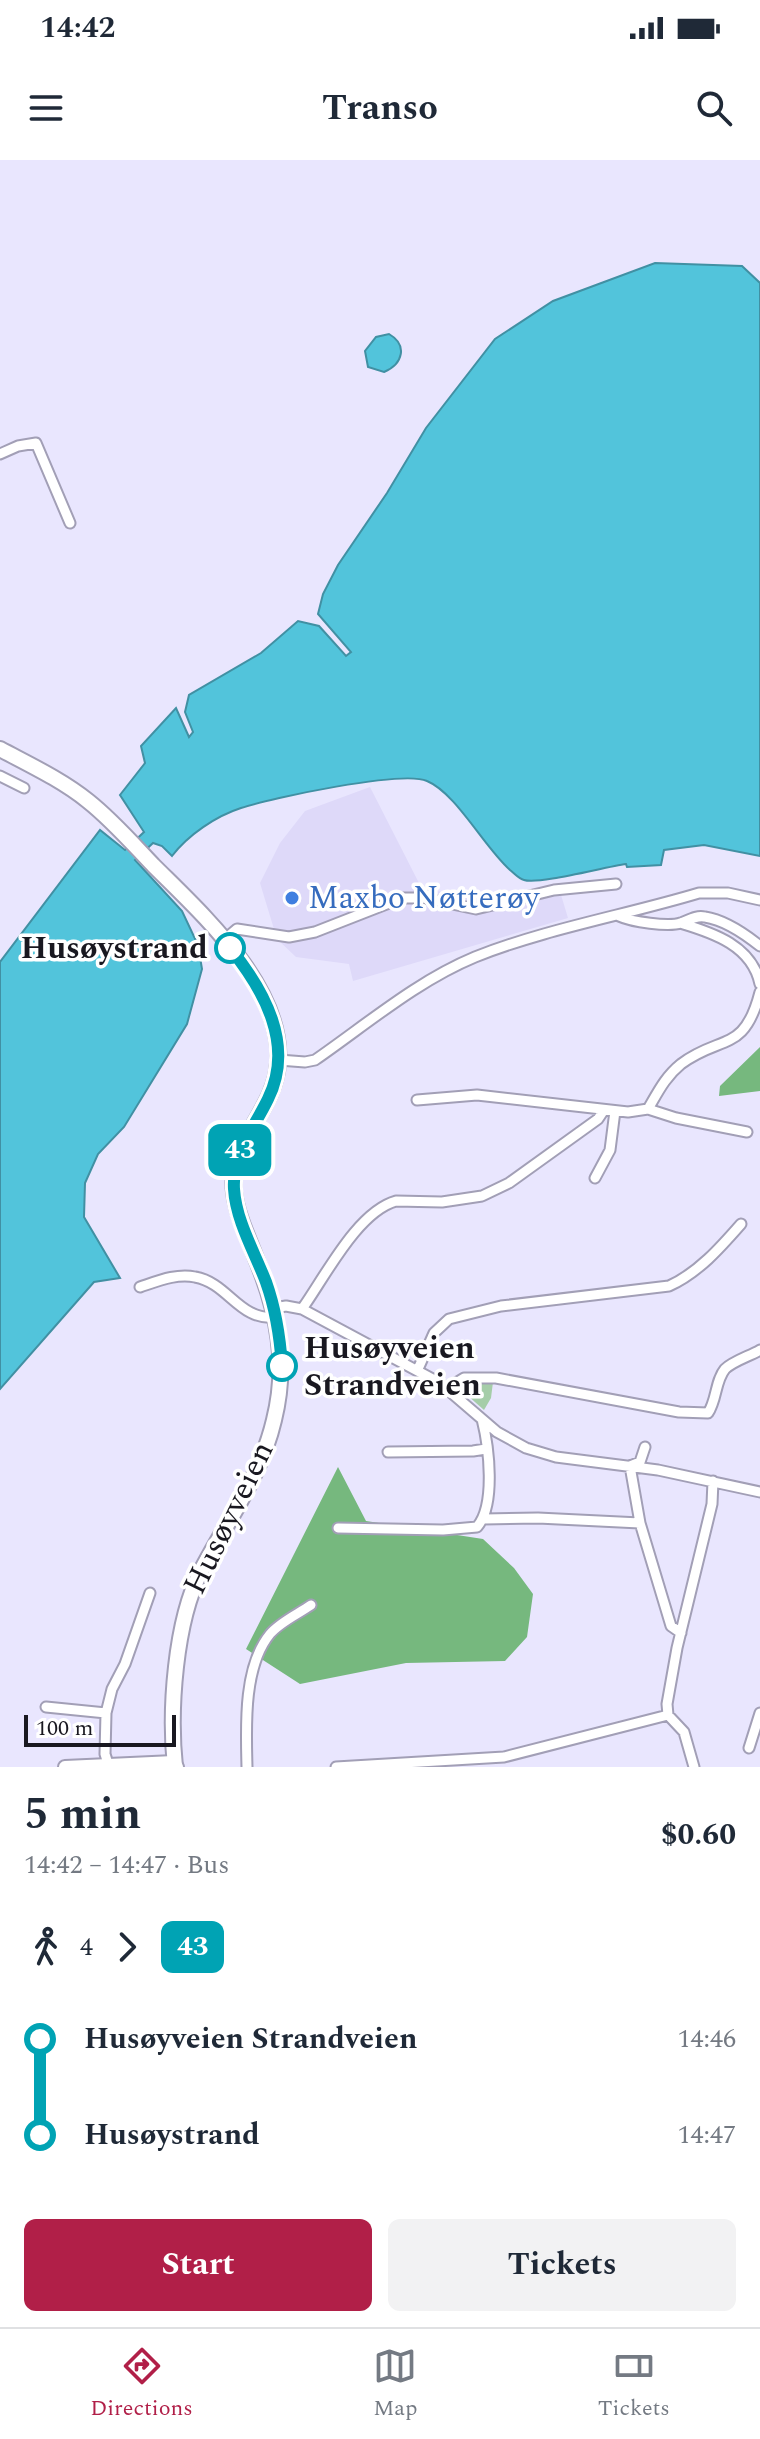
<!DOCTYPE html>
<meta charset="utf-8">
<style>
body{margin:0;font-family:Spectral,serif;background:#f2f2f3;color:#1f2937;height:100vh;display:flex;flex-direction:column;font-size:30px;white-space:nowrap}
*{box-sizing:border-box;margin:0}
p{font-size:26px;color:#747a83}
.icon{flex:none;width:44px;height:44px;fill:none;stroke:currentColor;stroke-width:2;stroke-linecap:round;stroke-linejoin:round}
.map{position:relative;height:1607px;overflow:hidden}
.side{display:flex;flex-direction:column;background:#fff;flex:1}
.side>*{flex:none}
.badge{padding:0 16px;border-radius:12px;font-size:28px;line-height:52px}
.scale{position:absolute;left:24px;bottom:20px;width:152px;box-sizing:border-box;padding-left:8px;border:4px solid #191820;border-top:0;font-size:22px;line-height:28px;white-space:nowrap;color:#191820;-webkit-text-stroke:6px #fff;paint-order:stroke}
.map>.badge{position:absolute;translate:-50% -50%;box-shadow:0 0 0 4px #fff}
.legs{display:flex;align-items:center;gap:12px;height:88px;padding:0 24px;font-size:26px}
.legs p{margin-inline-start:auto}
.summary{display:flex;align-items:center;justify-content:space-between;height:136px;padding:0 24px}
h1{font-size:44px;font-weight:700;line-height:60px}
.cta{display:flex;gap:16px;margin-top:auto;padding:16px 24px}
.cta a{flex:1;height:92px;border-radius:12px;background:#b11f48;color:#fff;font-size:32px;font-weight:700;line-height:92px;text-align:center}
.cta a+a{background:#f2f2f3;color:#1f2937}
ul{padding:0 24px;list-style:none}
li{display:flex;align-items:center;gap:28px;height:96px;font-size:30px}
li i{display:grid;place-items:center;width:12px;height:100%;margin:0 10px;background:currentColor}
li i::after{content:'';width:20px;height:20px;margin:-10px;border:6px solid;border-radius:50%;background:#fff}
li p{margin-inline-start:auto}
li:first-child i{background:linear-gradient(#0000 50%,currentColor 0)}
li:last-child i{background:linear-gradient(currentColor 50%,#0000 0)}
.status{display:flex;justify-content:space-between;align-items:center;height:56px;padding:0 40px;background:#fff;direction:ltr}
.status svg{height:22px;fill:currentColor}
header{display:flex;justify-content:space-between;align-items:center;height:104px;padding:0 24px;background:#fff;font-size:36px;font-weight:700}
.dock{display:flex;justify-content:space-around;align-items:center;height:112px;border-top:2px solid #e0e1e3;background:#fff;font-size:22px;color:#747a83}
.dock a{display:grid;justify-items:center;gap:4px}
.dock .active{color:#b11f48}
.map>svg:first-child{display:block}
</style>
<div class="status"><b>14:42</b><svg viewBox="0 0 49 12"><path d="M0 12V9h3v3zM5 12V6h3v6zM10 12V3h3v9zM15 12V0h3v12zM26 1h20v11H26zM47 4h2v5h-2z"/></svg></div>
<header><svg class="icon" aria-label="menu" viewBox="0 0 24 24"><path d="M4 6h16M4 12h16M4 18h16"/></svg>Transo<svg class="icon" aria-label="search" viewBox="0 0 24 24"><circle cx="10" cy="10" r="6"/><path d="M15 15l6 6"/></svg></header>
<div class="map">
<svg width="760" height="1607" viewBox="0 0 760 1607">
<rect width="100%" height="100%" fill="#e9e6fe"/>
<path fill="#ded9f9" d="M370,627L421,727L478,741L558,725L568,758L353,821L349,804L296,797L277,779L260,723L280,683L305,651Z"/>
<path fill="#a5cda8" d="M469,1221L493,1222L491,1238L484,1250L467,1235Z"/>
<path fill="#76b87e" d="M760,887V931L719,936L720,926Z
M338,1307L366,1361L483,1379L514,1408L533,1434L527,1477L505,1501L406,1503L300,1524L246,1489Z"/>
<path fill="#52c4db" stroke="#4190a3" stroke-width="2" d="M655,103L742,106L760,123V696L704,685L664,690L661,705L627,707L626,704C604,707 538,725 524,720C519,719 514,713 510,710C484,687 456,633 427,621C403,610 271,638 241,648C216,656 188,675 172,696L162,686L153,683L135,700L182,751L198,785L202,809L187,864L124,967L98,994L85,1023L84,1057L120,1118L94,1122L0,1229V802L100,670L125,690L144,672L120,635L145,603L141,586L176,548L189,577L193,572L185,552L189,535L261,493L298,461L319,466L346,496L351,492L318,454L323,434L338,405L387,333L426,268L495,179L553,141Z
M389,174C408,185 403,204 384,212L368,207L365,191L376,177Z"/>
<g fill="none" stroke-linecap="round" stroke-linejoin="round">
<defs>
<path id="minor" d="M0,294L18,286L36,283L70,363
M0,616L24,628
M619,756C632,762 668,767 681,763C689,760 696,755 705,757C725,760 745,774 760,786
M680,763C714,773 752,786 760,824
M224,780L237,769L289,777L315,772L402,738H424L476,749L554,730L616,724
M279,900L305,902L315,900C367,864 417,821 475,797C545,769 626,755 699,733H728L760,740
M417,940L477,935L628,952L648,949C658,932 665,917 681,904C721,874 744,894 760,832
M648,949L676,958L747,972
M595,1018L610,990L615,951
M140,1127C158,1121 177,1113 195,1117C229,1123 239,1162 277,1157
M274,1148L286,1146L302,1149L440,1223L497,1272L526,1288L556,1297L658,1310L760,1332
M302,1149C325,1117 357,1052 396,1041L442,1042L482,1036L509,1023L598,959L604,950
M418,1209L434,1173L449,1159L501,1146L669,1126C698,1113 720,1088 741,1064
M446,1229L464,1218H496L679,1252L708,1253C717,1240 715,1221 725,1209C733,1201 750,1196 760,1190
M388,1292L473,1291L486,1289
M484,1359L538,1358L640,1363L671,1466L681,1473
M640,1363L630,1306L640,1302L645,1287
M338,1368L443,1370L477,1367C496,1345 489,1287 482,1259
M46,1547L106,1553L105,1594L109,1607
M106,1553L112,1529L125,1504L150,1433
M749,1588L760,1553
M247,1607C246,1567 243,1507 270,1474C280,1462 298,1454 311,1445
M336,1607L504,1597L668,1555
M694,1607L684,1572L668,1555L667,1544L677,1488L712,1344L713,1321"/>
<path id="tertiary" d="M65,1607L174,1602L177,1607"/>
<path id="secondary" d="M0,589C30,605 62,620 88,641C112,660 132,683 153,705C202,754 284,827 278,903C275,951 228,982 234,1032C237,1056 249,1079 257,1101C278,1153 288,1204 274,1260C261,1316 227,1361 201,1411C175,1462 169,1550 175,1607"/>
</defs>
<use href="#minor" stroke="#a29fb6" stroke-width="13"/>
<use href="#tertiary" stroke="#a29fb6" stroke-width="16"/>
<use href="#secondary" stroke="#a29fb6" stroke-width="18"/>
<use href="#minor" stroke="#fff" stroke-width="9"/>
<use href="#tertiary" stroke="#fff" stroke-width="12"/>
<use href="#secondary" stroke="#fff" stroke-width="14"/>
</g>
<g fill="none" stroke-linecap="round" stroke-linejoin="round">
<defs>
<path id="line-1" d="M230,788C264,830 295,885 268,939C253,970 232,993 234,1029C236,1061 255,1093 266,1122C276,1150 280,1177 282,1206"/>
</defs>
<use href="#line-1" stroke="#fff" stroke-width="18"/>
<use href="#line-1" stroke="#00a3b4" stroke-width="12"/>
</g>
<circle fill="#3f7fe0" stroke="#fff" stroke-width="3" cx="292" cy="738" r="8"/>
<g fill="#fff" stroke="#00a3b4" stroke-width="4">
<circle cx="230" cy="788" r="14"/>
<circle cx="282" cy="1206" r="14"/>
</g>
<g text-anchor="middle" dominant-baseline="central" stroke-width="7" stroke-linejoin="round" paint-order="stroke">
<g font-size="32" fill="#366cbe" stroke="#fff" text-anchor="start">
<text x="308" y="738">Maxbo Nøtterøy</text>
</g>
<g font-size="32" font-weight="bold" fill="#191820" stroke="#fff" text-anchor="end">
<text x="208" y="788">Husøystrand</text>
<text x="304" y="1188" text-anchor="start">Husøyveien<tspan x="304" dy="37">Strandveien</tspan></text>
</g>
<g font-size="32" fill="#191820" stroke="#fff">
<text transform="translate(229 1358) rotate(-64)">Husøyveien</text>
</g>
</g>
</svg>
<div class="scale">100 m</div>
<b class="badge" style="left:240px;top:990px;background:#00a3b4;color:#fff">43</b>
</div>
<section class="side">
<div class="summary"><div><h1>5 min</h1><p>14:42 – 14:47 · Bus</p></div><b>$0.60</b></div>
<div class="legs"><svg class="icon" aria-label="walk" viewBox="0 0 24 24"><circle cx="13" cy="4" r="2"/><path d="M13 8l-2 6 4 7M11 14l-3 7M7 12l3-4h3l4 4"/></svg>4<svg class="icon" aria-label="forward" viewBox="0 0 24 24"><path d="M9 5l7 7-7 7"/></svg><b class="badge" style="background:#00a3b4;color:#fff">43</b></div>
<ul>
<li><i style="color:#00a3b4"></i><b>Husøyveien Strandveien</b><p>14:46</p></li>
<li><i style="color:#00a3b4"></i><b>Husøystrand</b><p>14:47</p></li>
</ul>
<div class="cta"><a>Start</a><a>Tickets</a></div>
</section>
<nav class="dock">
<a class="active"><svg class="icon" aria-label="directions" viewBox="0 0 24 24"><path d="M12 3l9 9-9 9-9-9zM9 14v-3h6M13 9l2 2-2 2"/></svg>Directions</a>
<a><svg class="icon" aria-label="map" viewBox="0 0 24 24"><path d="M3 6l6-2 6 2 6-2v14l-6 2-6-2-6 2zM9 4v14M15 6v14"/></svg>Map</a>
<a><svg class="icon" aria-label="tickets" viewBox="0 0 24 24"><path d="M3 7h18v10H3zM15 7v10"/></svg>Tickets</a>
</nav>
